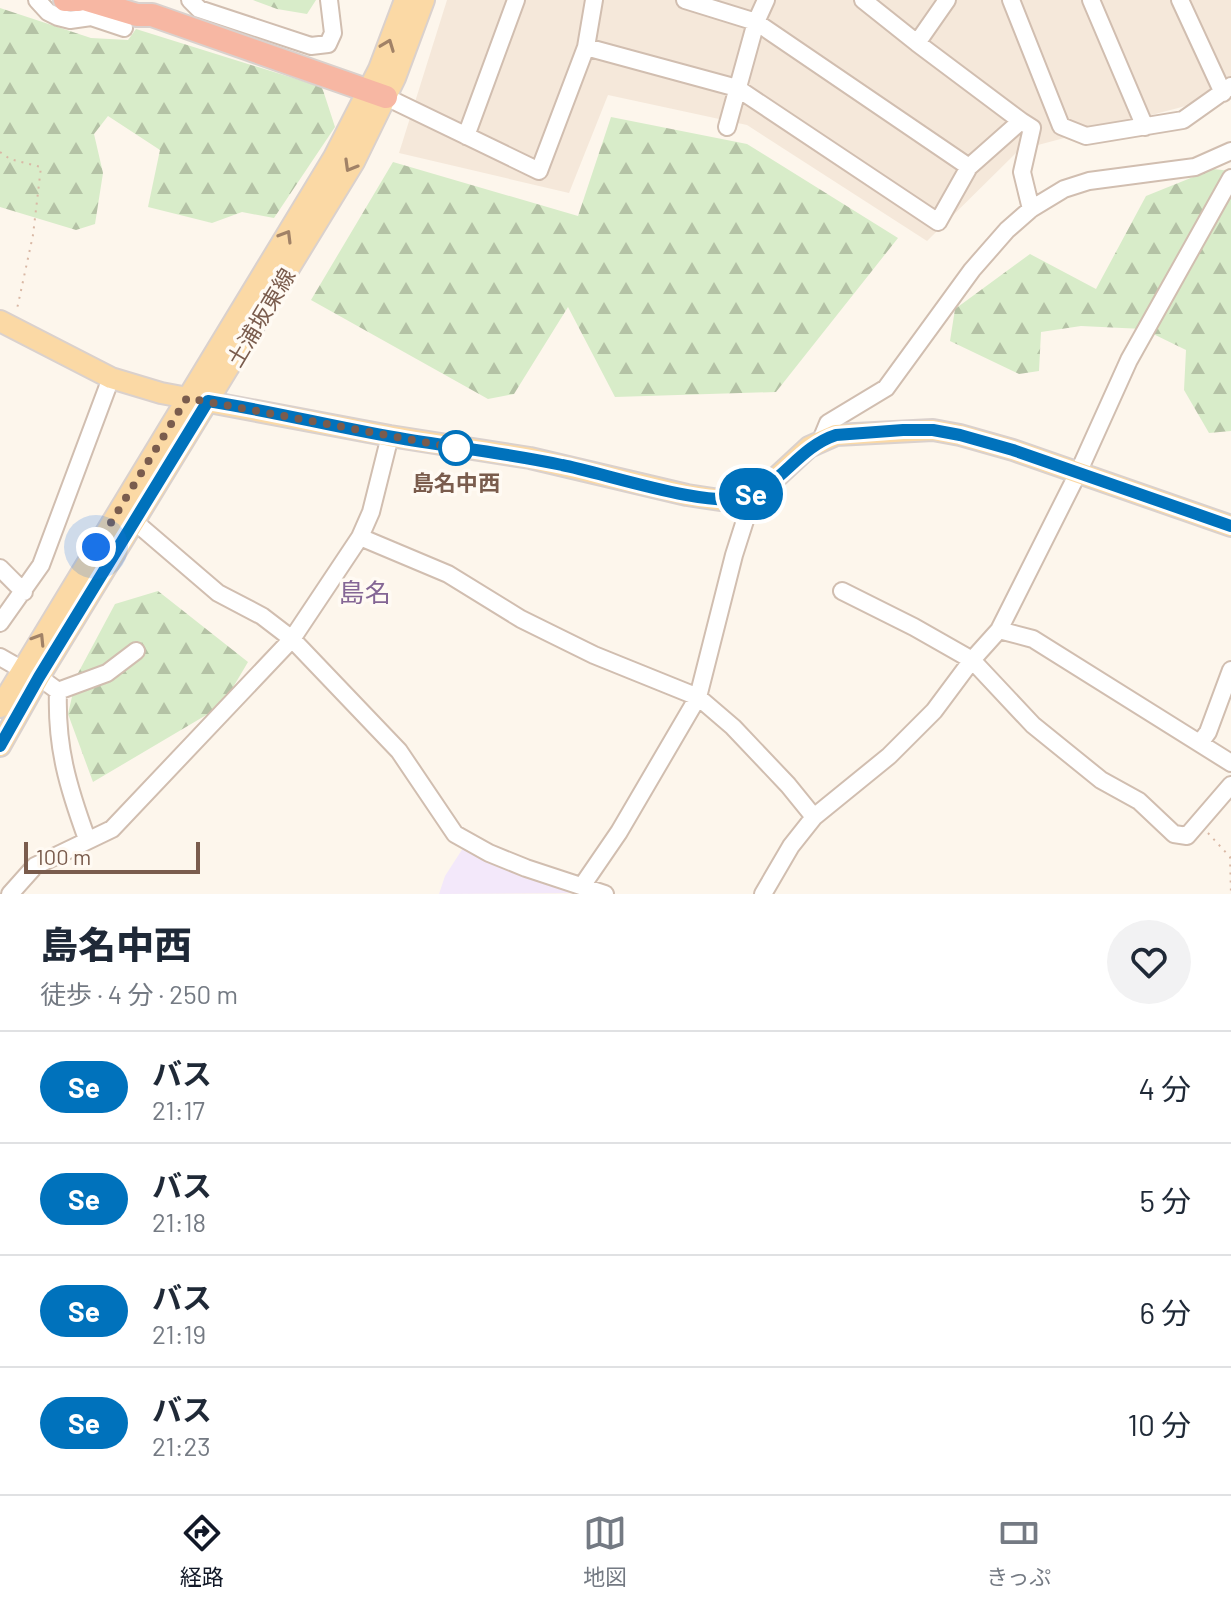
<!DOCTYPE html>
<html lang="ja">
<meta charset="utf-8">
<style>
body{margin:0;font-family:Barlow,"Noto Sans JP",sans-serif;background:#f2f2f3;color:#1f2937;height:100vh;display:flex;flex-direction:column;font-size:30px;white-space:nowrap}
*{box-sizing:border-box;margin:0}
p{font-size:26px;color:#747a83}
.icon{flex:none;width:44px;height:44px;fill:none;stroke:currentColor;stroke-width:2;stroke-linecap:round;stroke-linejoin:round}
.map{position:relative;height:894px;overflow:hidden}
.drawer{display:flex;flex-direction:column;background:#fff;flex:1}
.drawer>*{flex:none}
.badge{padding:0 16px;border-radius:26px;font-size:28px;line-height:52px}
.scale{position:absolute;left:24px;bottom:20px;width:176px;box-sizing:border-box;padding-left:8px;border:4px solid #7a5c4d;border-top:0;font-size:22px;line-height:28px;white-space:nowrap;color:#7a5c4d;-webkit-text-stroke:6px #fffaf3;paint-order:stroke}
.you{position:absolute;width:40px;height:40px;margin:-20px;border:6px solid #fff;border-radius:50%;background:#1a73e8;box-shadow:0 0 0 12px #1a73e833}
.map>.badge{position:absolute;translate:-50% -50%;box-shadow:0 0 0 4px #fff}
.round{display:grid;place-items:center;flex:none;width:84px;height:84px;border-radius:42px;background:#f2f2f3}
.overview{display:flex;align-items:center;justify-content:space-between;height:136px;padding:0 40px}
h1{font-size:38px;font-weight:800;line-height:60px}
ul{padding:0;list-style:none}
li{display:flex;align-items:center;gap:24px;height:112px;padding:0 40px;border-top:2px solid #e0e1e3}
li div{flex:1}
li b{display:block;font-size:30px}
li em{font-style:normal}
li .badge{min-width:88px;font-weight:700;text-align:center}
.tabs{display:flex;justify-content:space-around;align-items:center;height:112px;border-top:2px solid #e0e1e3;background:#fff;font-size:22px;color:#747a83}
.tabs a{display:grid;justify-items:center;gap:4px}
.tabs .selected{color:#111827}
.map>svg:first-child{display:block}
</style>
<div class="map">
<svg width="1231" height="894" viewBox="0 0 1231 894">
<defs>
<pattern id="forest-firs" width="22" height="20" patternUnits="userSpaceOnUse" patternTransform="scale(2)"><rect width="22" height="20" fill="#d8ecc9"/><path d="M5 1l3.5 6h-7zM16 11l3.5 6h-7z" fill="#b4c2a5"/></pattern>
</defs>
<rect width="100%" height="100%" fill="#fdf6ec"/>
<path fill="#f5e8da" d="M447,0H1231V94L1019,150L927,241L747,125L608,95L569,193L399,153Z"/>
<path fill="#f3e8fa" d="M465,845L578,893L439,894L445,876Z"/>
<path fill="url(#forest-firs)" d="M253,0H316L307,14L277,9Z
M0,8L91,38L128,40L136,29L322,87L335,127L274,218L242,212L212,223L148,207L160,150L108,116L94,134L103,173L95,224L76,230L0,207Z
M611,117L747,144L898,238L776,392L615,397L568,307L514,394L488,399L311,300L393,162L578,216Z
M1213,169L1231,171V431L1209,433L1184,390L1186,350L1143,329L1081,326L1041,332L1039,371L1019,374L950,341L955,309L1030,254L1096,289L1146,196Z
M158,591L248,662L232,689L208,714L93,782L68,714L77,675L115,604Z"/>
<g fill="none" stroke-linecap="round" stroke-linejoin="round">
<defs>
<path id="minor" d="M37,0L48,12L58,17L70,20L91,17L124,28
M190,0L199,9L311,46L328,44L333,33L329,0
M685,0L756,22L969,167L1021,121L917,43
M863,0L917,43L947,0
M1011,0L1061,126L1086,136L1183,120L1231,86
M1091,0L1145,127
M1180,0L1223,93
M586,47L737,88L938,222L969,167
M386,97L539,171L586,47L594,0
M1021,121L1032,128L1022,172L1031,209
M727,127L756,22L766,0
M466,136L516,0
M821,440L828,423L886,388L972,270L1007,230L1031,209L1064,189L1089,181L1195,167L1231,151
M134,521L218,593L262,616L292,639L399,751L455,834L489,853L526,868L605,894
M360,537L448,574L521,619L594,655L698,697L733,727L788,785L814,817
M0,568L24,592
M842,591L914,627L972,660L1033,725L1101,780L1139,801L1174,834L1187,836L1231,785
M0,623L41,565L111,378
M999,630L1033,639L1231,763
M0,657L21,669
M39,677L58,691C56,747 68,787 87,839
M58,691L107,673L136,651
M1200,743L1208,732L1231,670
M582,886L619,832L698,697L734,555L749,508L748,496
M10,894L35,866L112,829L292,639L360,537L371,512L390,436
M763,894L791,846L814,817L889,756L934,711L972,660L999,630L1078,473L1129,360L1231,178"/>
<path id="major" d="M0,321L111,378L161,393L390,436L530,458L687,495L720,500L748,496L769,484L809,447L836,435L933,430L960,435L1013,450L1231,526
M0,707L334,157L379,69L405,0
M0,746L39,677L354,162L395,78L424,0"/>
<path id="highway" d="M65,0H78
M87,0L137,15H152L386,97"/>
</defs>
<use href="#minor" stroke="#d1beb0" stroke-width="20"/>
<use href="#major" stroke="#dad1cd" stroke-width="24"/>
<use href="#highway" stroke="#dad1cd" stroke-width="26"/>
<path stroke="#d9b8a5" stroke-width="2" stroke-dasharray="2 6" stroke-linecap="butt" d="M0,152L10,159L41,167L33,235L17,309
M1208,833L1230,857L1231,894"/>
<use href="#minor" stroke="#fff" stroke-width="16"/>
<use href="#major" stroke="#fbd9a5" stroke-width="20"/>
<use href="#highway" stroke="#f7b7a3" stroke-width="22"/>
</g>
<defs><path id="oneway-chevron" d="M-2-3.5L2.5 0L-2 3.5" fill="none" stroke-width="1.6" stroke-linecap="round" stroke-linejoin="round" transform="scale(2)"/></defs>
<g stroke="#a18267">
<use href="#oneway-chevron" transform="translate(388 45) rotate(-69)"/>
<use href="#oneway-chevron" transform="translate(350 166) rotate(120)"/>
<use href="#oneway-chevron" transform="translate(286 236) rotate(-59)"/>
<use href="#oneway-chevron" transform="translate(39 639) rotate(-58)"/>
</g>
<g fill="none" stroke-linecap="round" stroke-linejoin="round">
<defs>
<path id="line" d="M0,746L39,677L208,401C270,411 331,426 393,437C449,447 506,453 562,465C604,473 709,509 746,497C781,485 799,447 836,435L903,430H933L960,435L1013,450L1231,526"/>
</defs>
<use href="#line" stroke="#fff" stroke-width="18"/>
<use href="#line" stroke="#0072bc" stroke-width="12"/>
<path stroke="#7a5c4d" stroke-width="8" stroke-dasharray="0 14.4" d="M96,547L187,398L456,448"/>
</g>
<circle fill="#fff" stroke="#0072bc" stroke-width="4" cx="456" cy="448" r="16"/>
<g text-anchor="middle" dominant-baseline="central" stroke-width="7" stroke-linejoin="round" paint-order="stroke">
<g font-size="22" fill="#7a5c4d" stroke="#fffaf3">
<text transform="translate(260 317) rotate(-59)">土浦坂東線</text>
</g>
<g font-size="22" font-weight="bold" fill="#7a5c4d" stroke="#fffaf3">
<text x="456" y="482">島名中西</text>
</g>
<g font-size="26" fill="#846695" stroke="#fffaf3">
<text x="365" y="591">島名</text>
</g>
</g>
</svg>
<div class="scale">100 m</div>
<div class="you" style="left:96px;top:547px"></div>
<b class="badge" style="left:751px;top:494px;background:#0072bc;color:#fff">Se</b>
</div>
<section class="drawer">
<div class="overview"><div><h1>島名中西</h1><p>徒歩 · 4 分 · 250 m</p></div><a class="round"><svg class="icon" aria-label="heart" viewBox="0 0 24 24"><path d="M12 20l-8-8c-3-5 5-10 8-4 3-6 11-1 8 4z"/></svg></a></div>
<ul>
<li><span class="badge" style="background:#0072bc;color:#fff">Se</span><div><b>バス</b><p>21:17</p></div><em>4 分</em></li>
<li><span class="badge" style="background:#0072bc;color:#fff">Se</span><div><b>バス</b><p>21:18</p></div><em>5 分</em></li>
<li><span class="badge" style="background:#0072bc;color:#fff">Se</span><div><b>バス</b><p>21:19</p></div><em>6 分</em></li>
<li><span class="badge" style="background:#0072bc;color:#fff">Se</span><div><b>バス</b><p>21:23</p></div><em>10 分</em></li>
</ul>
</section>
<nav class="tabs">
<a class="selected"><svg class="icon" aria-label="directions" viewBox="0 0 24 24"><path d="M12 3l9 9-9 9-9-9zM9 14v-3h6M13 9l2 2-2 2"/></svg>経路</a>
<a><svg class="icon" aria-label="map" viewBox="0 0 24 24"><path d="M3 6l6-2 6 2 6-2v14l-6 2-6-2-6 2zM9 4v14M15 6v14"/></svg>地図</a>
<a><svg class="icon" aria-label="tickets" viewBox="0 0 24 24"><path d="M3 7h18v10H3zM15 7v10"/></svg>きっぷ</a>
</nav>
